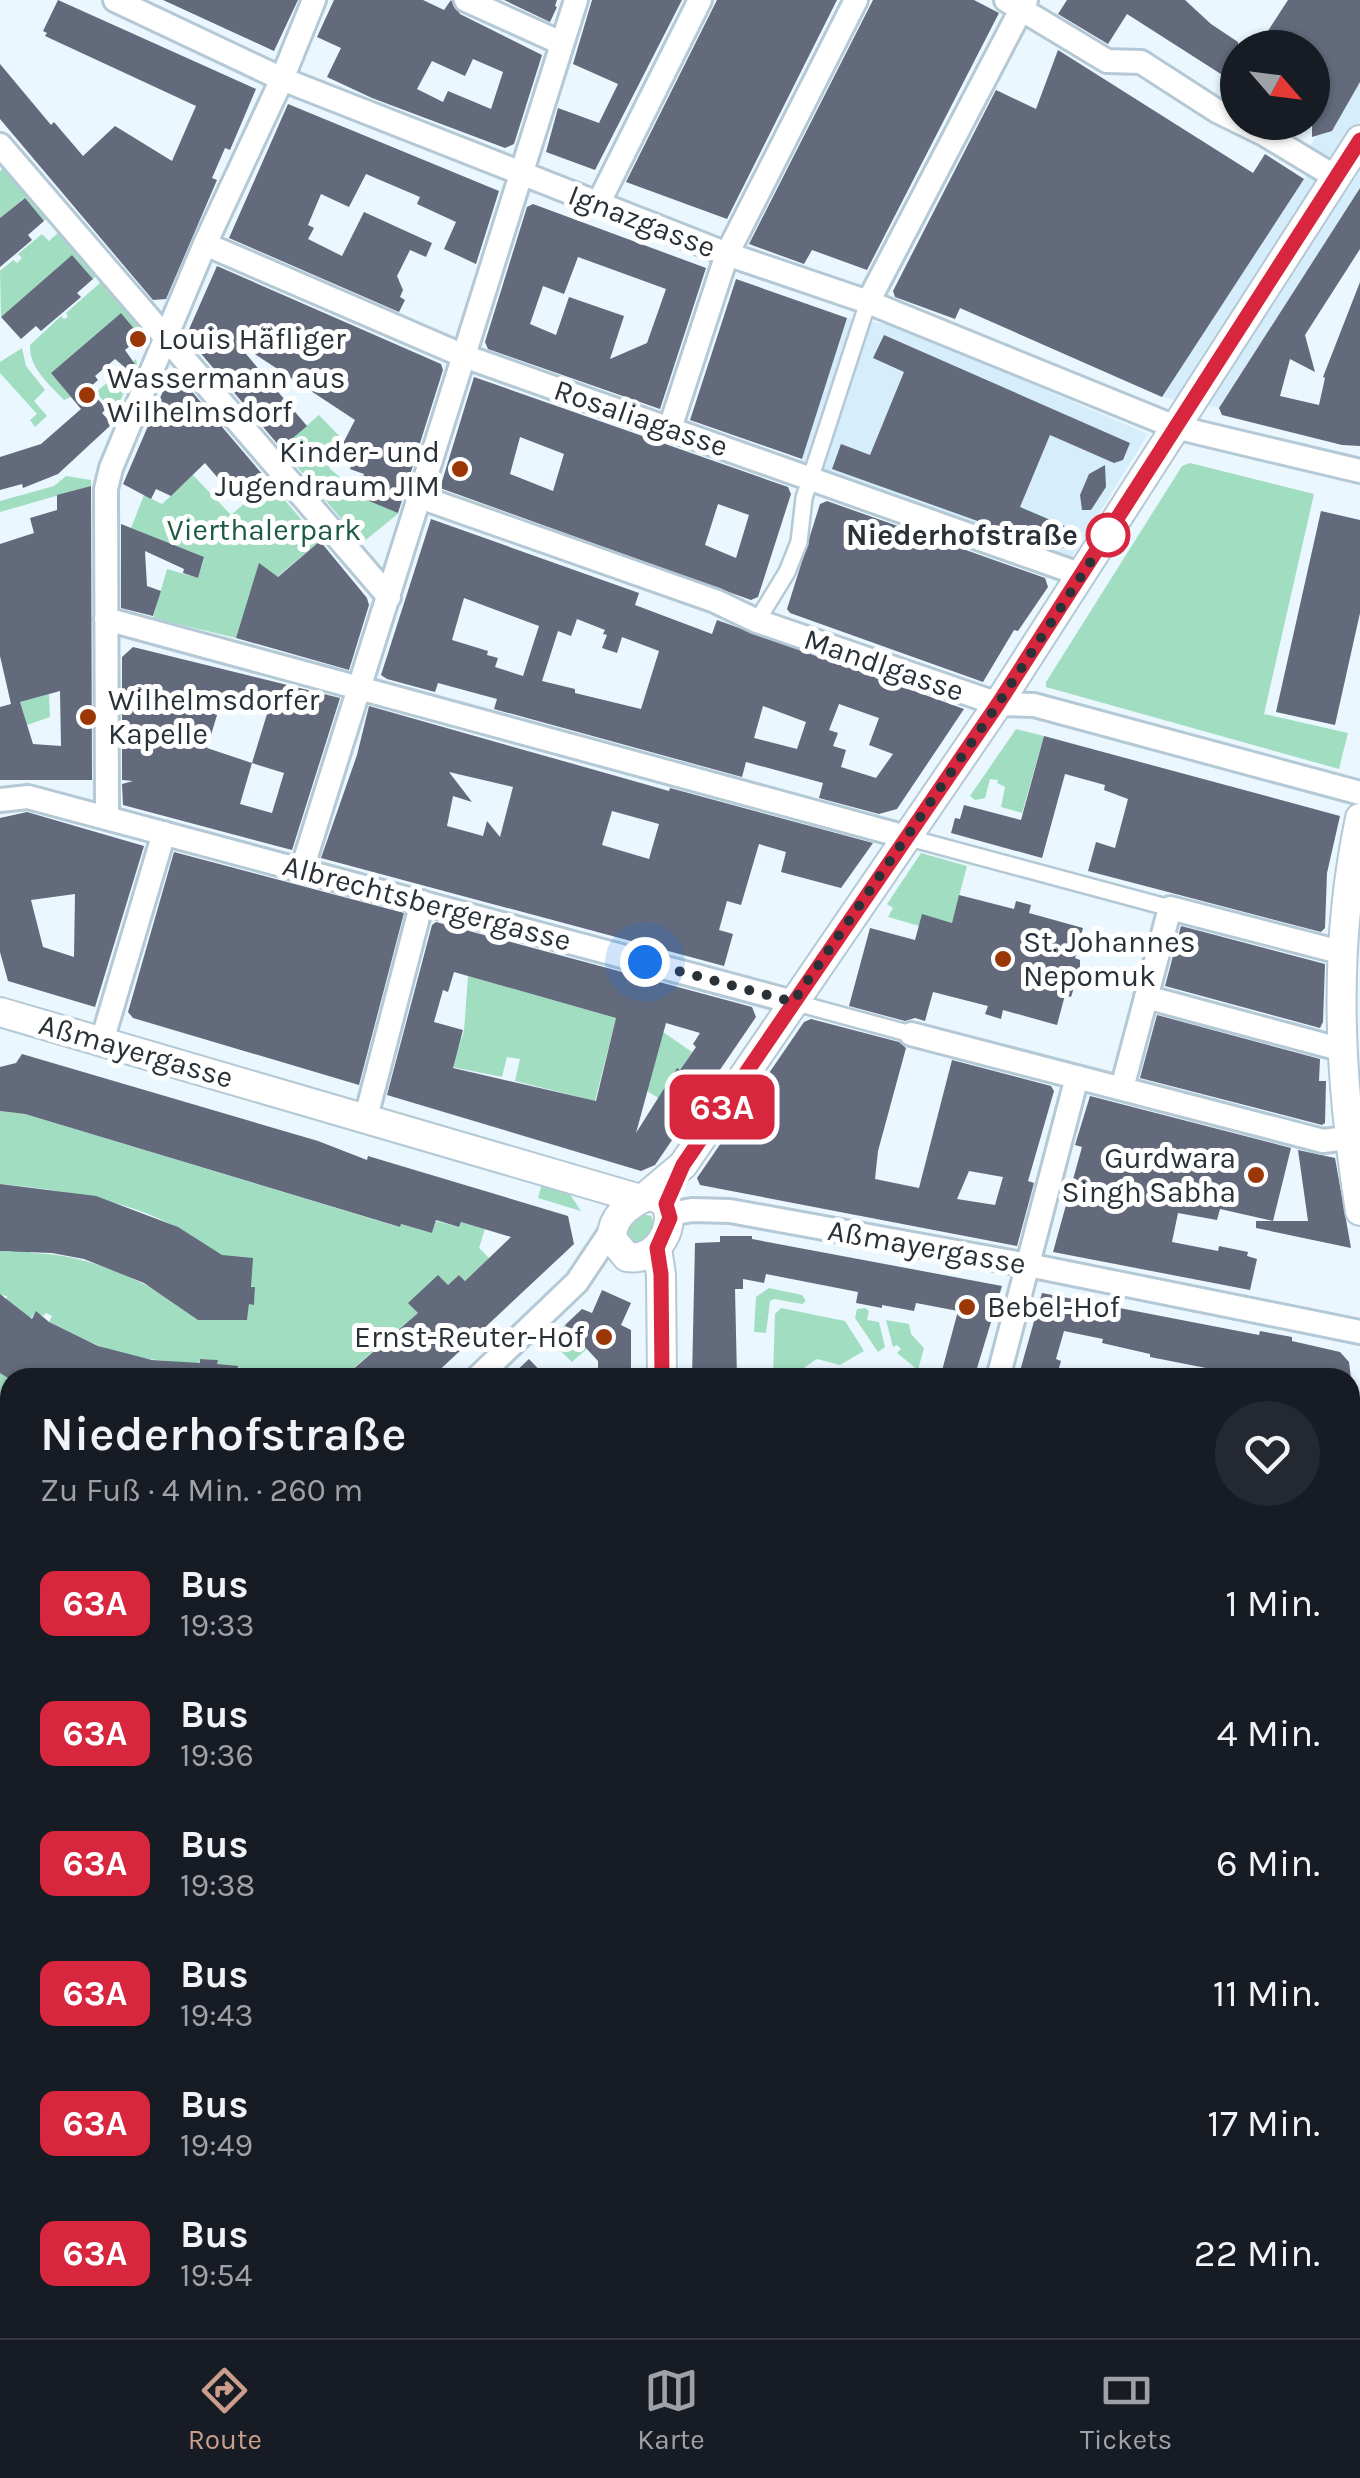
<!DOCTYPE html>
<html lang="de">
<meta charset="utf-8">
<style>
body{margin:0;font-family:Karla,sans-serif;background:#242831;color:#f1f3f6;height:100vh;display:flex;flex-direction:column;font-size:38px;white-space:nowrap}
*{box-sizing:border-box;margin:0}
p{font-size:32px;color:#9ea1a6}
.icon{flex:none;width:55px;height:55px;fill:none;stroke:currentColor;stroke-width:2;stroke-linecap:round;stroke-linejoin:round}
.map{position:relative;flex:1;overflow:hidden}
.drawer{position:absolute;left:0px;top:1368px;width:1360px;height:972px;display:flex;flex-direction:column;background:#171b24;border-radius:30px 30px 0 0;box-shadow:0 2px 8px #0004}
.drawer>*{flex:none}
.badge{padding:0 20px;border-radius:15px;font-size:35px;line-height:65px}
.needle{width:65px;rotate:118deg}
.fabs{position:absolute;left:1220px;top:30px;display:grid;gap:20px}
.fabs a{display:grid;place-items:center;width:110px;height:110px;border-radius:50%;background:#171b24;box-shadow:0 2px 8px #0004;font-size:50px}
.you{position:absolute;width:50px;height:50px;margin:-25px;border:8px solid #fff;border-radius:50%;background:#1a73e8;box-shadow:0 0 0 15px #1a73e833}
.map>.badge{position:absolute;translate:-50% -50%;box-shadow:0 0 0 5px #fff}
.round{display:grid;place-items:center;flex:none;width:105px;height:105px;border-radius:52px;background:#242831}
.head{display:flex;align-items:center;justify-content:space-between;height:170px;padding:0 40px}
h1{font-size:48px;font-weight:600;line-height:75px}
ul{padding:0;list-style:none}
li{display:flex;align-items:center;gap:30px;height:130px;padding:0 40px}
li div{flex:1}
li b{display:block;font-size:38px}
li em{font-style:normal}
li .badge{min-width:110px;font-weight:700;text-align:center}
.dock{display:flex;justify-content:space-around;align-items:center;height:140px;border-top:2px solid #363941;background:#171b24;font-size:28px;color:#9ea1a6}
.dock a{display:grid;justify-items:center;gap:5px}
.dock .active{color:#ca9e8a}
.map>svg:first-child{display:block}
</style>
<div class="map">
<svg width="1360" height="2338" viewBox="0 0 1360 2338">
<rect width="100%" height="100%" fill="#eaf7fe"/>
<path fill="#d6eefb" d="M1360,82V188L1219,408L1162,397L1304,179L1317,153L1310,147L1316,136L1332,131Z
M847,318L896,326L1148,434L1071,559L800,463Z"/>
<path fill="#a1dec1" d="M4,168L47,218L44,221L24,198L0,218V171Z
M59,232L96,276L93,279L72,255L1,317L0,271L13,260L17,263L22,258L18,254L42,234L49,241Z
M101,282L143,333L141,337L121,313L51,373L71,397L64,400C49,384 29,368 30,345L61,316L64,319L68,317L66,313Z
M22,348L26,366L45,390L34,401L47,416L35,427L30,420L37,414L0,373V362Z
M136,359L137,364L114,414L96,392Z
M319,415L344,441L329,468L369,501L399,513L362,543L281,448Z
M1190,463L1314,494L1264,714L1348,733L1339,769L1046,687V682L1182,466Z
M193,475L231,515L269,482L320,541L277,577L259,564L236,638L153,618L167,569L198,578L204,558L131,528L144,495L162,504Z
M66,476L91,480V486L0,512V501L54,486Z
M49,694L50,717L27,725L20,702Z
M1016,729L1044,736L1022,813L1001,807L1005,787L997,783L998,780L990,779L985,798L975,800L970,796Z
M921,853L967,866L952,923L923,915L919,926L888,917L893,908L887,904Z
M468,976L616,1018L595,1101L515,1081L520,1059L507,1057L502,1077L452,1067L464,1031Z
M663,1032L692,1052L680,1070L676,1069L660,1099L647,1091Z
M0,1111L25,1114L399,1227L401,1224L432,1233L436,1221L459,1227L461,1222L485,1229L479,1248L489,1258L465,1281L459,1275L448,1285L409,1303L418,1313L343,1377H242V1368L217,1365V1360L200,1359L199,1369C177,1359 153,1361 129,1356C101,1349 75,1335 49,1322L52,1316L46,1313L43,1316L36,1312L31,1318L6,1305L7,1296L0,1295V1251L11,1252L13,1244L30,1245V1253C96,1254 148,1285 203,1317V1320H247L249,1304H254L255,1288C231,1277 217,1252 195,1238C136,1200 69,1191 0,1184Z
M542,1183L567,1190L581,1211L538,1198Z
M643,1214L651,1216L654,1223L645,1241L632,1244L625,1239V1230Z
M769,1288L802,1295L806,1301L802,1304L774,1299L770,1301L766,1333L754,1332L756,1297Z
M781,1308L845,1321L864,1351L840,1365L817,1359L805,1367L798,1377H773L775,1314Z
M865,1308L869,1311L867,1320L879,1322L885,1347L878,1352L855,1318L857,1309Z
M886,1320L909,1324L911,1334L924,1348L918,1370L897,1353L901,1349L897,1345L893,1347Z
M565,1325L585,1347H589L572,1362L549,1340Z
M0,1368L10,1379V1475H0Z
M1350,2094H1360V2143H1350Z
M1350,2151H1360V2200H1350Z"/>
<path fill="#626a7b" fill-rule="evenodd" d="M58,0L256,89L230,150L225,148L212,178L217,180L166,299L153,300L0,119V64L51,125L54,122L83,156L115,126L172,161L196,106L45,36L47,33L43,31Z
M163,0H298L274,51Z
M334,0H423L444,10L451,0L460,14L542,55L514,144L505,148L372,98L327,77L341,48L317,37ZM473,59L503,72L491,109L448,91L443,102L417,89L432,61L465,76Z
M504,0H557L555,6L557,7L550,22Z
M592,0H682L595,170L546,152L558,108L599,123L618,84L573,64Z
M717,0H837L727,219L626,182Z
M873,0H974L999,13L867,270L812,250L804,264L749,244Z
M1067,0H1185L1211,24L1238,42V85L1127,14L1108,44L1058,14Z
M1288,0H1360V82L1332,131L1312,137V48H1257Z
M1058,50L1253,173L1265,154L1304,179L1162,397L960,308L955,319L895,297L893,291L996,90L1036,109Z
M288,104L499,191L476,264L444,249L456,222L417,204L420,197L366,174L349,207L321,194L308,225L314,228L308,239L342,256L364,212L432,243L426,257L410,250L397,276L403,290L400,297L405,300L399,312L229,238Z
M1360,188V249L1305,335L1315,372L1290,359L1280,396L1319,405L1325,378L1323,377L1360,282V446L1342,445L1222,415L1219,408Z
M25,198L44,221L28,235L32,240L0,267V218Z
M533,204L706,268L660,409L488,349L485,342L527,207ZM578,257L666,289L647,343L610,359L624,316L569,297L556,335L530,324L543,286L564,294Z
M72,255L93,279L77,293L81,297L41,331L36,326L21,339L1,317Z
M217,266L441,364L443,370L398,513L369,501L374,486L363,478L364,474L350,469L353,460L337,455L355,420L235,341L307,426L281,448L186,336Z
M736,279L847,318L802,459L690,420Z
M121,313L141,337L125,350L137,367L134,375L115,359L95,376L98,380L89,388L106,409L102,413L112,424L58,474L23,488L22,484L0,490V457L41,444L81,409L51,373Z
M884,335L1130,443L1123,460L1114,463L1050,435L1020,507L1074,530L1067,549L1043,541L1042,544L832,469L841,444L870,455L904,372L873,358Z
M177,374L269,482L244,503L236,493L220,491L223,484L205,463L171,496L156,489L151,499L123,484L170,375Z
M474,377L788,487L791,494L758,597L751,600L440,488ZM520,437L564,454L553,491L510,474ZM718,504L749,515L736,558L705,545Z
M1105,465L1106,487L1091,510H1082L1080,495L1089,474Z
M91,486L92,780H0V707L11,704L0,656V544L34,533L30,518L57,510V495ZM60,691L61,746L33,744L20,702Z
M827,501L1045,578L1048,587L1018,631L1014,630L983,682L790,613L787,609L820,504Z
M1321,511L1360,520V613L1335,725L1276,712Z
M431,519L639,593L635,605L712,634L717,620L964,709L897,809L879,814L819,798L823,783L746,762L742,777L494,709L497,699L438,683L435,692L387,679L381,675ZM464,598L539,626L523,676L495,667L498,658L487,655L488,651L452,640ZM577,619L605,630L603,634L607,635L602,648L617,653L622,637L659,651L641,709L575,693V689L542,681L558,631L571,636ZM839,704L879,718L869,745L893,754L876,778L841,767L846,750L833,746L838,733L829,730ZM763,706L806,722L797,749L754,738Z
M121,524L204,557L198,578L183,573L184,569L145,551L147,586L161,591L153,616L121,608Z
M320,541L367,598L369,605L349,670L236,638L259,563L278,577Z
M133,647L340,698L292,850L123,805L122,784L133,781L122,780V657ZM221,702L267,714L252,763L207,748ZM252,763L284,773L272,813L240,804Z
M369,706L669,791L670,788L873,843L841,888L781,872L786,852L759,844L741,905L727,901L719,930L733,934L724,966L321,858L357,755ZM449,772L513,787L500,837L487,821L483,836L447,826L453,796L472,802ZM612,811L659,824L649,859L602,845Z
M1044,736L1340,816L1327,873L1325,928L1321,932L1088,871L1096,842L1115,848L1128,799L1104,790L1105,785L1065,774L1042,858L951,833L955,818L960,819L964,805L1021,820Z
M27,812L144,846L95,1007L8,981L0,952V818ZM75,894L74,957L43,947L31,900Z
M174,852L404,913L359,1085L133,1018L128,1012Z
M959,895L1014,909L1016,901L1031,905L1029,913L1083,928L1075,958L1080,960V969L1071,997L1065,995L1057,1025L1003,1010L1001,1019L985,1014L988,1006L933,992L925,1021L915,1018L905,1021L849,1006L870,928L915,940L922,914L952,923Z
M436,922L752,1007L756,1017L655,1165L641,1171L387,1095L432,925ZM454,972L616,1018L596,1101L453,1068L463,1030L434,1022L443,990L448,992ZM666,1023L700,1033L693,1044L696,1047L680,1070L677,1068L636,1133Z
M1181,926L1325,964L1323,1022L1320,1028L1165,986Z
M1157,1015L1320,1059L1319,1081H1326L1325,1123L1322,1125L1140,1078Z
M811,1019L899,1042L906,1048L878,1151L875,1179L919,1188L952,1060L1051,1086L1054,1091L1028,1181L1034,1183L1017,1246L700,1185L697,1178L804,1022ZM969,1171L1003,1177L995,1205L957,1199Z
M22,1054L318,1141L367,1160L368,1156L568,1216L574,1244L431,1378H343L418,1313L408,1303L438,1275L448,1285L459,1275L465,1281L511,1237L461,1222L459,1227L436,1220L432,1233L401,1224L400,1227L25,1114L0,1111V1067L16,1063Z
M1090,1096L1291,1148L1273,1221L1220,1209L1217,1220L1178,1213L1172,1242L1218,1251L1219,1246L1248,1252L1247,1256L1257,1259L1250,1290L1053,1252L1082,1147L1075,1145Z
M1298,1150L1335,1158L1351,1248L1256,1228V1221H1308Z
M0,1184L96,1196L178,1227L222,1255L253,1258L251,1287H255L254,1305L249,1304L247,1320H198L144,1283L84,1259L52,1253L0,1251Z
M720,1236H752V1239L1002,1286L974,1378H940L958,1311L916,1303L914,1311L882,1305V1308L856,1303L858,1292L766,1274L764,1283L743,1279V1289H735L737,1378H692L695,1243L720,1242Z
M602,1290L631,1303L621,1325L631,1330V1378H598V1361L565,1325L582,1309L592,1313Z
M1042,1293L1259,1335L1260,1331L1292,1337V1341L1340,1352L1349,1362L1351,1378H1257L1150,1357V1354L1102,1343L1103,1339L1064,1331L1056,1359L1061,1361L1056,1378H1018Z
M0,1294L32,1319L36,1311L49,1322L98,1346L152,1360L200,1363V1359L218,1360L217,1364L238,1366L237,1378H8L0,1373Z
M529,1359L547,1378H509Z"/>
<g fill="none" stroke-linecap="round" stroke-linejoin="round">
<defs>
<path id="pedestrian" d="M757,621L787,572L799,542L804,498L868,302
M906,837L1170,908
M793,1002L911,1034
M1350,2251H1360"/>
<path id="minor" d="M115,0L282,79L727,254L868,302L1175,427L1360,471
M466,0L561,43
M1006,0L1107,61L1141,62L1217,111L1264,134L1337,178
M0,145L389,597
M599,202L700,0
M205,244L464,356L1082,575
M868,302L1026,0
M670,428L727,254L856,0
M420,497L715,601L757,621L998,704L1034,705L1360,793
M106,619L906,837
M0,800L28,797L793,1002
M107,818L106,489L111,468L205,244L282,79L314,0
M302,869L576,0
M1146,997L1343,1050
M911,1034L1323,1141L1348,1138
M102,1041L164,833
M1122,1088L1170,908L1340,952
M366,1117L422,902
M670,1214L692,1210L730,1211L1028,1265L1360,1332
M477,1378L577,1282L611,1231
M998,1378L1077,1077
M0,1817L10,1808
M0,2008H10
M1350,2021H1360
M0,2255H10
M108,2338V2330
M356,2338V2330
M889,2338V2330
M1120,2338V2330"/>
<path id="tertiary" d="M1360,818C1332,952 1339,1077 1360,1211
M0,1012L640,1199
M645,1197L683,1165L998,704L1360,140
M645,1197H656L666,1204C677,1229 655,1262 627,1257L612,1239C611,1218 627,1206 645,1197Z
M657,1248L661,1275L662,1378
M0,1551L10,1553
M1350,1558H1360
M654,2338V2330"/>
</defs>
<use href="#pedestrian" stroke="#b4c9d5" stroke-width="20"/>
<use href="#minor" stroke="#b4c9d5" stroke-width="28"/>
<use href="#tertiary" stroke="#b4c9d5" stroke-width="32"/>
<use href="#pedestrian" stroke="#fff" stroke-width="15"/>
<use href="#minor" stroke="#fff" stroke-width="22"/>
<use href="#tertiary" stroke="#fff" stroke-width="28"/>
</g>
<g fill="none" stroke-linecap="round" stroke-linejoin="round">
<defs>
<path id="line" d="M662,1378L661,1274L657,1248L670,1218L666,1204L683,1165L998,704L1360,140"/>
</defs>
<use href="#line" stroke="#fff" stroke-width="22"/>
<use href="#line" stroke="#d7263d" stroke-width="15"/>
<path stroke="#2a3237" stroke-width="10" stroke-dasharray="0 18" d="M645,962L793,1002L998,704L1110,532L1108,535"/>
</g>
<g fill="#9b3607" stroke="#fff" stroke-width="4">
<circle cx="138" cy="339" r="10"/>
<circle cx="87" cy="395" r="10"/>
<circle cx="460" cy="469" r="10"/>
<circle cx="88" cy="717" r="10"/>
<circle cx="1003" cy="959" r="10"/>
<circle cx="1256" cy="1175" r="10"/>
<circle cx="967" cy="1307" r="10"/>
<circle cx="604" cy="1337" r="10"/>
</g>
<circle fill="#fff" stroke="#d7263d" stroke-width="5" cx="1108" cy="535" r="20"/>
<g text-anchor="middle" dominant-baseline="central" stroke-width="10" stroke-linejoin="round" paint-order="stroke">
<g font-size="30" fill="#2a3237" stroke="#fff">
<text transform="translate(642 221) rotate(21)">Ignazgasse</text>
<text transform="translate(641 418) rotate(19)">Rosaliagasse</text>
<text transform="translate(884 665) rotate(19)">Mandlgasse</text>
<text transform="translate(427 903) rotate(15)">Albrechtsbergergasse</text>
<text transform="translate(136 1051) rotate(16)">Aßmayergasse</text>
<text transform="translate(927 1247) rotate(10)">Aßmayergasse</text>
</g>
<g font-size="30" fill="#2a3237" stroke="#fff" text-anchor="start">
<text x="158" y="339">Louis Häfliger</text>
<text x="107" y="378">Wassermann aus<tspan x="107" dy="34">Wilhelmsdorf</tspan></text>
<text x="440" y="452" text-anchor="end">Kinder- und<tspan x="440" dy="34">Jugendraum JIM</tspan></text>
<text x="108" y="700">Wilhelmsdorfer<tspan x="108" dy="34">Kapelle</tspan></text>
<text x="1023" y="942">St. Johannes<tspan x="1023" dy="34">Nepomuk</tspan></text>
<text x="1236" y="1158" text-anchor="end">Gurdwara<tspan x="1236" dy="34">Singh Sabha</tspan></text>
<text x="987" y="1307">Bebel-Hof</text>
<text x="584" y="1337" text-anchor="end">Ernst-Reuter-Hof</text>
</g>
<g font-size="30" fill="#1e5b43" stroke="#fff">
<text x="264" y="530">Vierthalerpark</text>
</g>
<g font-size="30" font-weight="bold" fill="#2a3237" stroke="#fff" text-anchor="end">
<text x="1078" y="535">Niederhofstraße</text>
</g>
</g>
</svg>
<div class="fabs">
<a><svg class="needle" viewBox="-14 -14 28 28"><path d="M0-13l5 13h-10z" fill="#e53935"/><path d="M0 13l5-13h-10z" fill="#9ea1a6"/></svg></a>
</div>
<div class="you" style="left:645px;top:962px"></div>
<b class="badge" style="left:722px;top:1107px;background:#d7263d;color:#fff">63A</b>
<section class="drawer">
<div class="head"><div><h1>Niederhofstraße</h1><p>Zu Fuß · 4 Min. · 260 m</p></div><a class="round"><svg class="icon" aria-label="heart" viewBox="0 0 24 24"><path d="M12 20l-8-8c-3-5 5-10 8-4 3-6 11-1 8 4z"/></svg></a></div>
<ul>
<li><span class="badge" style="background:#d7263d;color:#fff">63A</span><div><b>Bus</b><p>19:33</p></div><em>1 Min.</em></li>
<li><span class="badge" style="background:#d7263d;color:#fff">63A</span><div><b>Bus</b><p>19:36</p></div><em>4 Min.</em></li>
<li><span class="badge" style="background:#d7263d;color:#fff">63A</span><div><b>Bus</b><p>19:38</p></div><em>6 Min.</em></li>
<li><span class="badge" style="background:#d7263d;color:#fff">63A</span><div><b>Bus</b><p>19:43</p></div><em>11 Min.</em></li>
<li><span class="badge" style="background:#d7263d;color:#fff">63A</span><div><b>Bus</b><p>19:49</p></div><em>17 Min.</em></li>
<li><span class="badge" style="background:#d7263d;color:#fff">63A</span><div><b>Bus</b><p>19:54</p></div><em>22 Min.</em></li>
</ul>
</section>
</div>
<nav class="dock">
<a class="active"><svg class="icon" aria-label="directions" viewBox="0 0 24 24"><path d="M12 3l9 9-9 9-9-9zM9 14v-3h6M13 9l2 2-2 2"/></svg>Route</a>
<a><svg class="icon" aria-label="map" viewBox="0 0 24 24"><path d="M3 6l6-2 6 2 6-2v14l-6 2-6-2-6 2zM9 4v14M15 6v14"/></svg>Karte</a>
<a><svg class="icon" aria-label="tickets" viewBox="0 0 24 24"><path d="M3 7h18v10H3zM15 7v10"/></svg>Tickets</a>
</nav>
